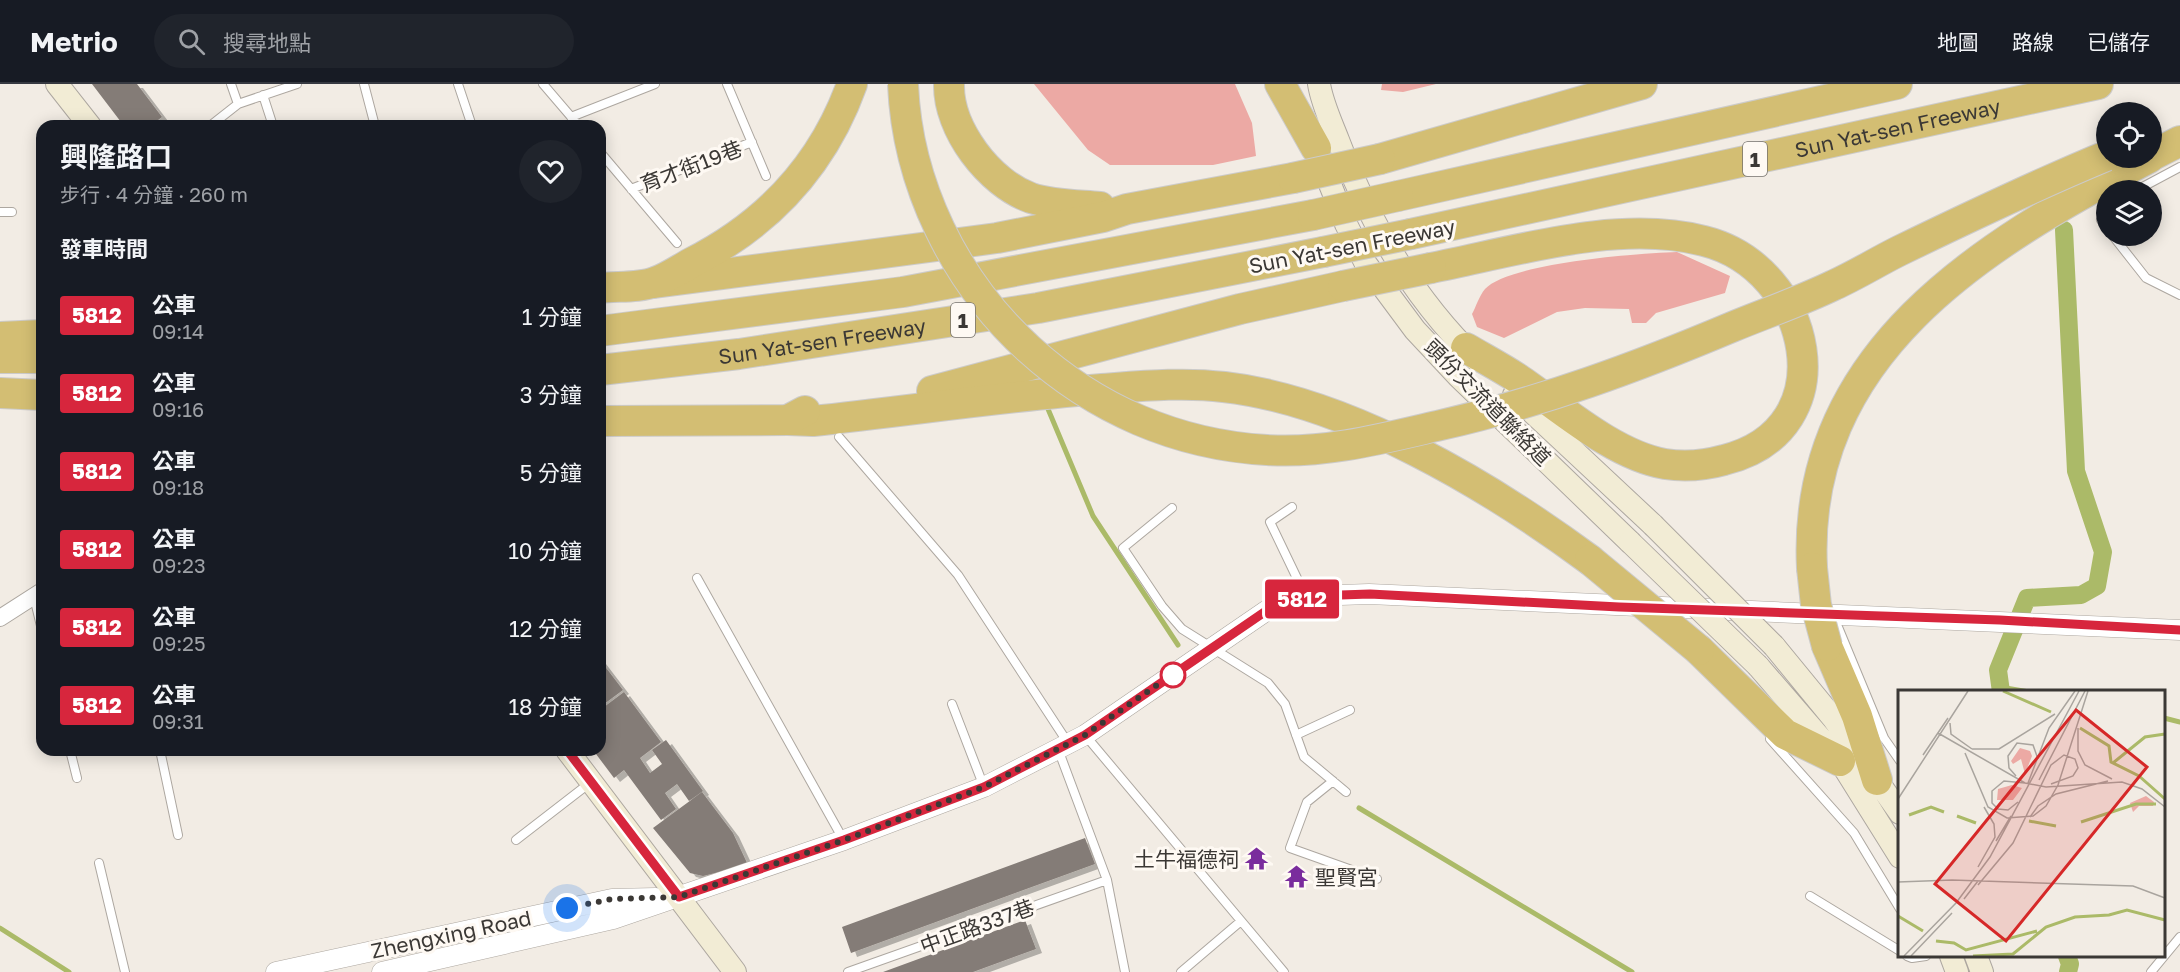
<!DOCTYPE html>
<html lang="zh-TW">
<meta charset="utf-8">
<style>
body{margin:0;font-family:"Golos Text","Noto Sans TC",sans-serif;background:#20242c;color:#f1f3f6;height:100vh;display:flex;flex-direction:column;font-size:22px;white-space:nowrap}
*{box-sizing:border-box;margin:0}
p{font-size:20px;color:#9ea1a6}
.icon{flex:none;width:33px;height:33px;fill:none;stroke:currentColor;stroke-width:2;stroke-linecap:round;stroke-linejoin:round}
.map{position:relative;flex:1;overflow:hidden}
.sheet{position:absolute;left:36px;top:36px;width:570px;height:636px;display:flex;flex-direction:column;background:#171b24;border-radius:18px;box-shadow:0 3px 15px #0003}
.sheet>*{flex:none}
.badge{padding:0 12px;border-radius:4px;font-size:21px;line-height:39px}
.tools{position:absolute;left:2096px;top:18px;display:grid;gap:12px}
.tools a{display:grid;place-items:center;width:66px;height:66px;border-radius:50%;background:#171b24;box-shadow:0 3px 15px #0003;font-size:30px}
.you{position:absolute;width:30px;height:30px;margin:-15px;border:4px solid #fff;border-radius:50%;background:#1a73e8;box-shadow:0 0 0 9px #1a73e833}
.map>.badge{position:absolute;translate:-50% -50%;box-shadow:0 0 0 3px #fff}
h2{padding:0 24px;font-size:22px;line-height:54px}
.round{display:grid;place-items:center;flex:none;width:63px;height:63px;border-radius:32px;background:#20242c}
.summary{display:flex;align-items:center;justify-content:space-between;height:102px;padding:0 24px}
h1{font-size:28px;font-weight:700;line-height:45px}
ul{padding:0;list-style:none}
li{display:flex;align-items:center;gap:18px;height:78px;padding:0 24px}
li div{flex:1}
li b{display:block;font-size:22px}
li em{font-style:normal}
li .badge{min-width:66px;font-weight:700;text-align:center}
header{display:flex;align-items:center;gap:36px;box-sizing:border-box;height:84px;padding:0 30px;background:#171b24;border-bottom:2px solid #363941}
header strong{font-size:28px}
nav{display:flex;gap:33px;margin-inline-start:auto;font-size:21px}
.search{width:420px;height:54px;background:#20242c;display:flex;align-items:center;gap:15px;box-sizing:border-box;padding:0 21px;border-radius:33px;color:#9ea1a6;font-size:22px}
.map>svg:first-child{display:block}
</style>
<header>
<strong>Metrio</strong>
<div class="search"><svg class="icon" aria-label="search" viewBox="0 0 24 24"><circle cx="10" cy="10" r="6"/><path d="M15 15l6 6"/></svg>搜尋地點</div>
<nav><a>地圖</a><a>路線</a><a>已儲存</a></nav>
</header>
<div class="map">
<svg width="2180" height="888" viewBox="0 0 2180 888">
<defs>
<filter id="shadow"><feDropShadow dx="6" dy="4" stdDeviation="0" flood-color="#0004"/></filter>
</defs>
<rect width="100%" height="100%" fill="#f2ece4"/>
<path fill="#eca9a4" d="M1034,0H1235L1252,39L1256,72L1213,81H1110L1088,66Z
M1382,0H1436L1403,8L1381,6Z
M1677,168L1730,192L1725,209L1656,229L1646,239H1632L1629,225L1585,224L1557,228L1504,254L1477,243L1472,230C1476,223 1479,212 1485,205C1508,179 1640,169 1677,168Z"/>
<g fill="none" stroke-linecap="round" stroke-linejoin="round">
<path stroke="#abba68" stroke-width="5" d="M1048,325L1093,432L1178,561
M2000,603L2029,608
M2164,634L2180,638
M1359,724L1632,888
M0,844L69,888"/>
<path stroke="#abba68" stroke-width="18" d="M2001,608L1998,586L2027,514L2081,511L2097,502L2103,468L2076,387L2064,146
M2067,872L2070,880L2068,888"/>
</g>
<path fill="#847c77" filter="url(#shadow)" d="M92,0H137L162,33L150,42H124Z
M600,576L623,606L600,623Z
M624,608L661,658L640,674L650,689L662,680L652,666L666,656L703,707L689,717L677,700L665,709L676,725L661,736L624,686L614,694L593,666H600V626Z
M702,708L733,749L748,781L703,792L690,789L653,744Z
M1085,754L1095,780L851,869L842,843Z
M1025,836L1036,865L973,888H883Z"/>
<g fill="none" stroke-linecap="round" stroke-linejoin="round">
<defs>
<path id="service" d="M231,0L238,20
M364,0L375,42
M458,0L472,42
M543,0L579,42
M727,0L766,92
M263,11L273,42
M571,33L655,0
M210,42L238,20L297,0
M600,68L677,159
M631,105L752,58
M2137,106L2180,83
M0,128H12
M2106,130L2101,136L2106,142
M2113,152L2146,194L2180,211
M839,353L958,491L1068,659
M1292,423L1270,438L1306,513
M1172,424L1123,464L1162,522L1182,545L1268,599L1285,620L1304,673L1346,708
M697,494L843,755
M34,513L42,546
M1833,531L1884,654L1900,677
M952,620L984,703
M1085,651L1284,888
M1296,651L1350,626
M1770,655L1854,749L1900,825
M1058,665L1107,796L1125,888
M70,666L77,694
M160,666L178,751
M1333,697L1307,718L1290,764L1377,795
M516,756L591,698
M99,779L125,888
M1810,812L1900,867
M1907,872L1912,874L1926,872
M848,888L1107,796
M1181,888L1241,837
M2151,888L2180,853"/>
<path id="minor" d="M0,534L42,507"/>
<path id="tertiary" d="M276,888L612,815L656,814
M382,888L613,835L844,756L984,703L1085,651L1266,527L1311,512L1369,510L2180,546"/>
<path id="secondary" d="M57,0L90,42
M1319,0C1322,19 1331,38 1338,56C1369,138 1414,215 1477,276
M1319,73L1346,140L1366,180L1415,246L1458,292L1630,458
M1514,311L1653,441
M1774,562L1833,634L1900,729
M1758,582L1840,677L1900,773
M567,666L735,888
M1951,872L1957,888
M1976,872L1982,888"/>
<g id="motorway">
<path d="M949,0C948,45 989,99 1031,114C1053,121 1078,121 1100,123"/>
<path d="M1280,0L1316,64"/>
<path d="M2151,72L2180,57"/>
<path d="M1380,75L1642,0"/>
<path d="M1398,112L1897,0"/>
<path id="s1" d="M1411,150L2098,0"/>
<path d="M1431,184C1517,167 1618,135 1704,157C1812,184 1849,345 1724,376C1706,381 1684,383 1665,380C1613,371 1560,323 1517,294C1500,283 1483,274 1466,264"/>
<path d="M654,199L997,154L1103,133L1127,125L1293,94"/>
<path d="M600,204C617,202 639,204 655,198C667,194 680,185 691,179C768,140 823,81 852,0"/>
<path d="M600,247L903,208L1313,131"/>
<path d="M0,253L42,251"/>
<path d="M0,274H42"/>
<path id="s2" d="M600,286L739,270L1038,224L1323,168"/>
<path d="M932,307L1240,225L1343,202"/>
<path d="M0,309L42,311"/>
<path d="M788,336L813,337C909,327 1005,312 1102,305C1142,302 1184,298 1224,303C1349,317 1491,403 1590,476"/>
<path d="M600,337L788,336L805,327"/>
<path d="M1812,484C1801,270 1982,161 2149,74"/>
<path d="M1827,562L1857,632L1877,696"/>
<path d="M1699,566L1785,650L1840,677"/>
</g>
</defs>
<use href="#service" stroke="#ada7a0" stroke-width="10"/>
<use href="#minor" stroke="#ada7a0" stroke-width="18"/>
<use href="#tertiary" stroke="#ada7a0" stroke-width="21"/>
<use href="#secondary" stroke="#ada7a0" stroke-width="24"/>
<use href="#motorway" stroke="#cccbca" stroke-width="32"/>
<use href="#service" stroke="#fff" stroke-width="8"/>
<use href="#minor" stroke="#fff" stroke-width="16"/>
<use href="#tertiary" stroke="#fff" stroke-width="20"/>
<use href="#secondary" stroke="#f2ecd5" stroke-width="22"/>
<use href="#motorway" stroke="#d3be73" stroke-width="30"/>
<defs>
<path id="secondary-bridge" d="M1653,441L1774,562
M1630,458L1758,582"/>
<path id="motorway-bridge" d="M903,0C907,100 955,198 1029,265C1095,325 1177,361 1267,366C1325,370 1385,354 1441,341C1542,318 1637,283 1732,243C1766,229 1801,217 1834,201C1856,191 1877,178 1899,167C1967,134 2036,101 2106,72
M1293,94L1380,75
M1313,131L1398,112
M1323,168L1411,150
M1343,202L1431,184
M1590,476L1699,566
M1812,484L1816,521L1827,562"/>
</defs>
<use href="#secondary-bridge" stroke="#ada7a0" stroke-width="24" stroke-linecap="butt"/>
<use href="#motorway-bridge" stroke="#cccbca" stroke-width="32" stroke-linecap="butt"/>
<use href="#secondary-bridge" stroke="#f2ecd5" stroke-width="22"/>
<use href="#motorway-bridge" stroke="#d3be73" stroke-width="30"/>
</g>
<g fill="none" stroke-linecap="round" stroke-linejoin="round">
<defs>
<path id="line" d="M567,666L679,813L844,756L984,703L1085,651L1266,527L1311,512L1370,510L1619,523L2000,536L2180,546"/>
</defs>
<use href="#line" stroke="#fff" stroke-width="14"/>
<use href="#line" stroke="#d7263d" stroke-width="9"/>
<path stroke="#3b3835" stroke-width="6" stroke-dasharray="0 10.8" d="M567,824L612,815L679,813L844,756L984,703L1085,651L1176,588L1173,591"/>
</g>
<defs>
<symbol id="temple-bare" viewBox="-9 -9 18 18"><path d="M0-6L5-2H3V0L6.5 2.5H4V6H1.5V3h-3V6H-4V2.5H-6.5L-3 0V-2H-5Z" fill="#7a2c9d" stroke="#fef9f3" stroke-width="2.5" paint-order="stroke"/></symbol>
</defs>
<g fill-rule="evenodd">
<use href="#temple-bare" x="1240" y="758" width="33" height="33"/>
<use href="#temple-bare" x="1280" y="776" width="33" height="33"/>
</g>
<circle fill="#fff" stroke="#d7263d" stroke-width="3" cx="1173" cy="591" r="12"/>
<g text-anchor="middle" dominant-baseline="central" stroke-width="6" stroke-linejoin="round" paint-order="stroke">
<g fill="#fef9f3" stroke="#76726e" stroke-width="1.5">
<rect x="1743" y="58" width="24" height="34" rx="4.5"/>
<rect x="951" y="219" width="24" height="34" rx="4.5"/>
</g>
<g font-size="20" font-weight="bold" fill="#3b3835">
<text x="1755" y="75">1</text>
<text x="963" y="236">1</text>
</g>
<g font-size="21" fill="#3b3835" stroke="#fef9f3">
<text stroke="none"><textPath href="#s1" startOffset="498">Sun Yat-sen Freeway</textPath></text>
<text transform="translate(691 82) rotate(-21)">育才街19巷</text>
<text transform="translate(1352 162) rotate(-11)">Sun Yat-sen Freeway</text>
<text stroke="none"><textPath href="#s2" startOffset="224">Sun Yat-sen Freeway</textPath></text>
<text transform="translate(1488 318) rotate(45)">頭份交流道聯絡道</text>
<text transform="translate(977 842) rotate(-20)">中正路337巷</text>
<text transform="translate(451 850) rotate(-12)">Zhengxing Road</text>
</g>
<g font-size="21" fill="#3b3835" stroke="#fef9f3" text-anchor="end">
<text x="1239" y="775">土牛福德祠</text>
<text x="1315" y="793" text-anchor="start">聖賢宮</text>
</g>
</g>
<g transform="translate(1898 606)">
<rect width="267" height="267" fill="#f2ece4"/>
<path d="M122,58L132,61L134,66L127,84L123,69L115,74L113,71ZM114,95L124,98L115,110H99L100,99ZM248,106L256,112L255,116H241L235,122L232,113Z" fill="#eca9a4"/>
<path fill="none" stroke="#abba68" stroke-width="3" d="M105,1L153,22M182,38L211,56L213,72L241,86L267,109M215,73L247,47L267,44M11,125L33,117L46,122M59,126L78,133M131,131L158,136M183,132L238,114H258M0,226L25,241M38,251L56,253L68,260L139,241M75,266L115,264L148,237L177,227L211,225L229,220L267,230"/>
<path fill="none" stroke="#a9a49e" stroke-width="1.5" d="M52,33L53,44L74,59M180,38V61L187,75L214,89M40,43L127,93L148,97L224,92L244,99L267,117M74,59H101L157,24M67,63L90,117L109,128L135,126L148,116L160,95L190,1M25,65L50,28M118,86L111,78L110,66L119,53L135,55L140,69M141,90L187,1M130,93L151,38L177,1M0,109L70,1M120,112L110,120L100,119L94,113V101L106,91L127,93M132,127L140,116L158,104L210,91M98,151L113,126M80,177L97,147L96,134L86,117M0,192L54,190L235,196L267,208M80,195L115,153L153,75L166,65L177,69L180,78L175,86L153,94M66,209L80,191M6,266L58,213L92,167L181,1M13,266L54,223"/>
<path fill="#d62828" fill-opacity="0.15" stroke="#d62828" stroke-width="3" d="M178,20L249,77L108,251L37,194Z"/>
<rect width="267" height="267" fill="none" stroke="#3b3835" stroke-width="3"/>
</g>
</svg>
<div class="tools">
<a><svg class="icon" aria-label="locate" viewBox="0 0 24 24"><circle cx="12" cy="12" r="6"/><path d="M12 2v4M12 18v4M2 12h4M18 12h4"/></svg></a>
<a><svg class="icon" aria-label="layers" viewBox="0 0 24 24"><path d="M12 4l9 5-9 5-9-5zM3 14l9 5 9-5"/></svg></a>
</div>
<div class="you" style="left:567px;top:824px"></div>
<b class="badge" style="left:1302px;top:515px;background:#d7263d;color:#fff">5812</b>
<section class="sheet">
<div class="summary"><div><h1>興隆路口</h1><p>步行 · 4 分鐘 · 260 m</p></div><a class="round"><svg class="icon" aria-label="heart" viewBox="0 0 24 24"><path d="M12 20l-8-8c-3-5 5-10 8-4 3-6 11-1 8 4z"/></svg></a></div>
<h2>發車時間</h2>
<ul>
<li><span class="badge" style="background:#d7263d;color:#fff">5812</span><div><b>公車</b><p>09:14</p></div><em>1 分鐘</em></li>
<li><span class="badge" style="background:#d7263d;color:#fff">5812</span><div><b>公車</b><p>09:16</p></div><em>3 分鐘</em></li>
<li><span class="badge" style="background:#d7263d;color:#fff">5812</span><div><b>公車</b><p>09:18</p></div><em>5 分鐘</em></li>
<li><span class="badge" style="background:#d7263d;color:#fff">5812</span><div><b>公車</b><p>09:23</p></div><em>10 分鐘</em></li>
<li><span class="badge" style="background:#d7263d;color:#fff">5812</span><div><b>公車</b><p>09:25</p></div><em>12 分鐘</em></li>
<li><span class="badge" style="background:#d7263d;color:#fff">5812</span><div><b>公車</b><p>09:31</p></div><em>18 分鐘</em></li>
</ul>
</section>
</div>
